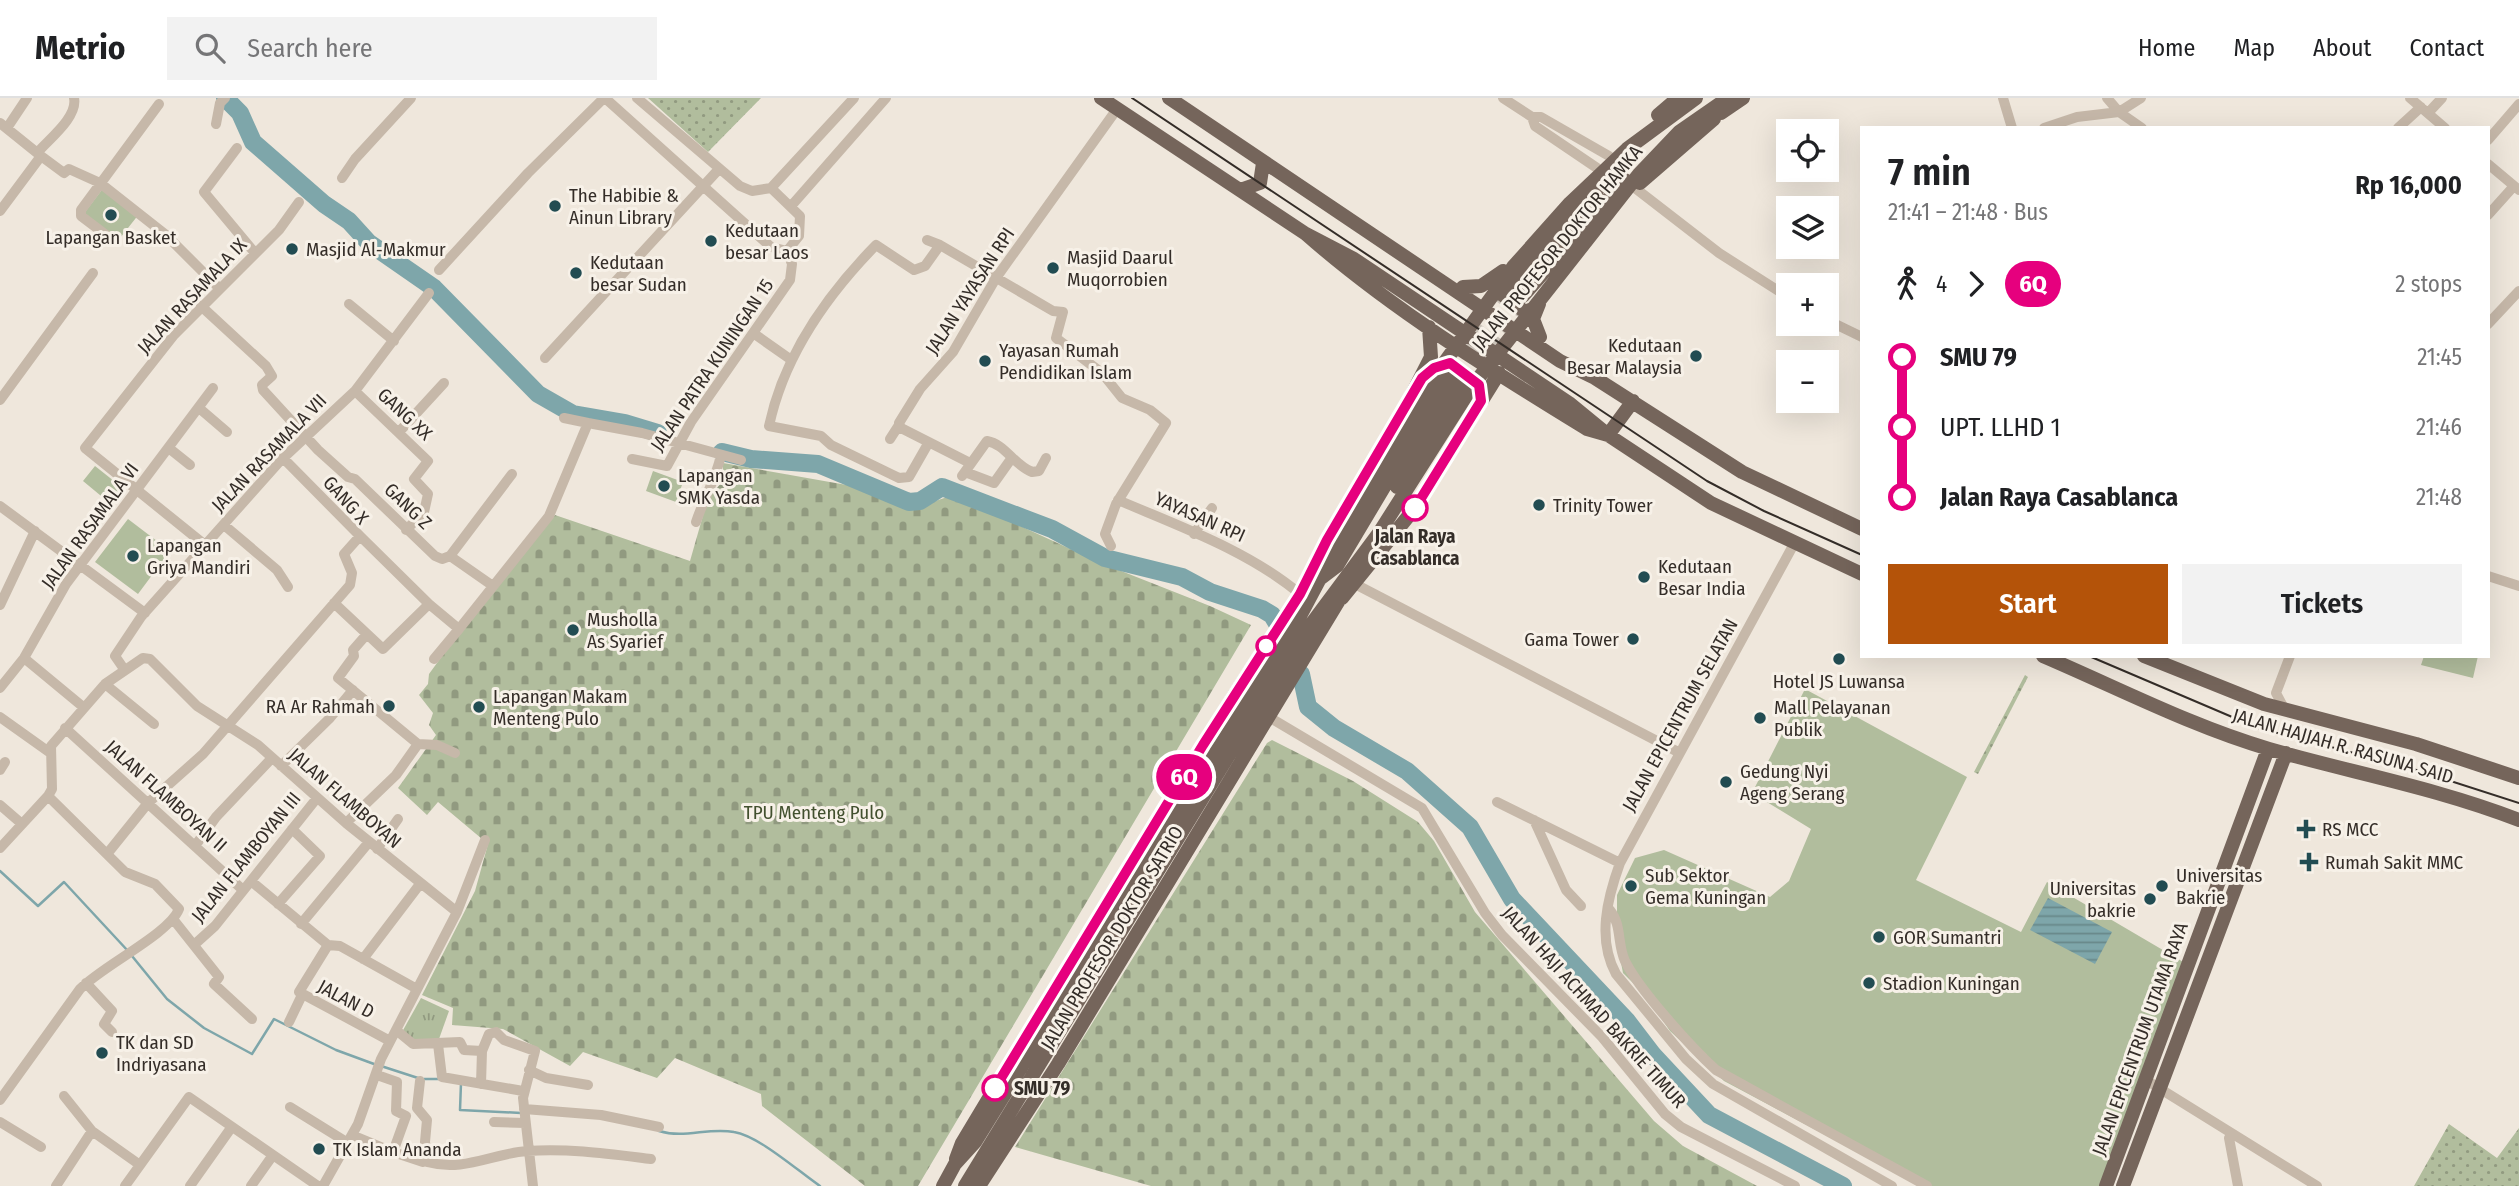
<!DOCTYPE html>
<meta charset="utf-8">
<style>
body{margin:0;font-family:"Fira Sans Condensed",sans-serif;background:#f2f2f2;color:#202124;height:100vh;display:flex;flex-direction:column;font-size:26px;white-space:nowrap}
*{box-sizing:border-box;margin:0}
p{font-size:23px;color:#757577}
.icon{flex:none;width:38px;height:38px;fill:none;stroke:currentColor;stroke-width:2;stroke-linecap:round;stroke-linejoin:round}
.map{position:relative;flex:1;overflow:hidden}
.panel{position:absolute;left:1860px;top:28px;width:630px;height:532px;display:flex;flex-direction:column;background:#fff;border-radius:0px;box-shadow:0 7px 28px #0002}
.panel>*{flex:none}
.badge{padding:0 14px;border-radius:23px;font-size:24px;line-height:46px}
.controls{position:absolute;left:1776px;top:21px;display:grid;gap:14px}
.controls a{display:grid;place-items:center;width:63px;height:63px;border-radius:0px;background:#fff;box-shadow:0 7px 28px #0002;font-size:35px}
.map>.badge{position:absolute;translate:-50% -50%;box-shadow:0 0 0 4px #fff}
.legs{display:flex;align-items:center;gap:10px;height:77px;padding:0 28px;font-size:23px}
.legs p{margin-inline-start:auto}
.headline{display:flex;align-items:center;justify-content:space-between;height:119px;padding:0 28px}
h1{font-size:38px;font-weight:600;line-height:52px}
.primary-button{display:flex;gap:14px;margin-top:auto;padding:14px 28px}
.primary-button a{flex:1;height:80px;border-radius:0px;background:#b45309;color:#fff;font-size:28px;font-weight:600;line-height:80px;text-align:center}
.primary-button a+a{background:#f2f2f2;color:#202124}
ul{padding:0 28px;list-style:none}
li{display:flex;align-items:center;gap:24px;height:70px;font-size:26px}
li i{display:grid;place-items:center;width:10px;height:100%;margin:0 9px;background:currentColor}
li i::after{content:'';width:18px;height:18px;margin:-9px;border:5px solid;border-radius:50%;background:#fff}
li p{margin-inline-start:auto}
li:first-child i{background:linear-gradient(#0000 50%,currentColor 0)}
li:last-child i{background:linear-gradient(currentColor 50%,#0000 0)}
header{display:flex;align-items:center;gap:42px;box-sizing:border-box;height:98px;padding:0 35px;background:#fff;border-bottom:2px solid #e0e0e0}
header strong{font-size:33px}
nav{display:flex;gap:38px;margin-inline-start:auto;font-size:24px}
.search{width:490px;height:63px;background:#f2f2f2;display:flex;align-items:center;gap:18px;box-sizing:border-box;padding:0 24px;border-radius:0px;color:#757577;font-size:26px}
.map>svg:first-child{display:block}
</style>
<header>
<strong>Metrio</strong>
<div class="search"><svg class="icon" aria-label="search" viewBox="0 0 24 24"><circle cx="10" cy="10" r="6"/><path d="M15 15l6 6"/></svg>Search here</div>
<nav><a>Home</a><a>Map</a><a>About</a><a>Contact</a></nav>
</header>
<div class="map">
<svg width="2519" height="1088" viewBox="0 0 2519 1088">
<defs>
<pattern id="grass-dots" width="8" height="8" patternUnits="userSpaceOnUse" patternTransform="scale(1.75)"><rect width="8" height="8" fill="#b1bd9d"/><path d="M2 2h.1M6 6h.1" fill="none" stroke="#919a80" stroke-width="1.8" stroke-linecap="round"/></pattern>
<pattern id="cemetery-stones" width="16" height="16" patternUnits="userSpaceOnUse" patternTransform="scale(1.75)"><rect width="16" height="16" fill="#b1bd9d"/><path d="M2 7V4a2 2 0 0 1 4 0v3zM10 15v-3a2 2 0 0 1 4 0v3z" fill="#919a80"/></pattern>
<pattern id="park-tufts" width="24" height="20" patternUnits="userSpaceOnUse" patternTransform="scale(1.75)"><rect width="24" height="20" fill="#b1bd9d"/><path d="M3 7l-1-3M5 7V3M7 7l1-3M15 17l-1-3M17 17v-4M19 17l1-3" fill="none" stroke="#919a80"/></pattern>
<pattern id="water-rules" width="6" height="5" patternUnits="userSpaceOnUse" patternTransform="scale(1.75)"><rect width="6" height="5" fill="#7ea6aa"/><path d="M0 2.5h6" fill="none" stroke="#68888a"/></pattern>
</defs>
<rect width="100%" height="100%" fill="#efe7dc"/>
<path fill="url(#grass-dots)" d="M648,0H761L708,54Z
M2025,577L2028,579L1978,676L1974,674Z
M2449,1026L2497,1060L2519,1030V1088H2414Z"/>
<path fill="url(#cemetery-stones)" d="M723,365L858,389L912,411L953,397L1101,465L1210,508L1251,527L918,1088H865L762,1008L761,996L675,960L657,980L583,954L570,968L503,931L452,927L453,910L422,897L475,793L488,746L438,704L427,717L398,690L436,637L429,627L433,615L419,597L428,586L429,576L493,488L555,417L690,463L708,400L723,383Z
M1272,642L1353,683L1418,724L1434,743L1475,814L1654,1023L1683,1048L1757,1088H1151L1015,1049L1267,645Z"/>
<path fill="url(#park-tufts)" d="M421,900L449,913L439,941L419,946L402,934Z"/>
<path fill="#b1bd9d" d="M104,89L139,116L117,144L82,118Z
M95,368L124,391L112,407L83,383Z
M653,373L683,384L676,404L646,393Z
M128,421L170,453L138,496L95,464Z
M2424,558H2478L2473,580L2421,567Z
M1805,591L1967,679L1916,782L2021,834L2047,784L2185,865L2102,1088H1921L1724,983L1670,933L1645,897L1623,875L1617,844V797L1635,760L1664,752L1770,799L1789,783L1811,731L1752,695Z"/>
<path fill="url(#water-rules)" d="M2048,800L2112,834L2095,866L2030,832Z"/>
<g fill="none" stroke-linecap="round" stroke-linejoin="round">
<path stroke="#7ea6aa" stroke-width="2.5" d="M0,773L38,808L64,784L128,853
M132,858L167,901L204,930L252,956L274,921L336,952L374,966
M381,968L418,980
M424,981H438
M461,985L460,1012L521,1015
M659,1033C685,1041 708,1029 734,1034C759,1038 798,1073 820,1088"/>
<path stroke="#7ea6aa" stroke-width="18" d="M225,0L240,15L253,44L324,106L349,123L369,145L434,190L538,296L573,316L625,325L658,335
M722,354L751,361L818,366L909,404L920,403L942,389L1052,431L1105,460L1182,479L1210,494L1262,511L1272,517L1278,527
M1301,576L1308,609L1334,630L1407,673L1470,729L1512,801L1627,923L1653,957L1709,1017L1843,1088"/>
<path stroke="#cac2b8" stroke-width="14" stroke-dasharray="14 7" stroke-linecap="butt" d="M1452,275L1512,191
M1462,282L1523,199"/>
<path stroke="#c6b8a9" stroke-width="10" d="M605,0L771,149L787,153
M637,0L740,88L752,93L771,90L854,0
M1503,0L1532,19H1541L1609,58
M2003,0L2012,30
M2107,0L2119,14L2142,30
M2410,0L2445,30
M2428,15L2442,0
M1532,19L1535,28L1597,70
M0,25L41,58L0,113
M216,26L220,5L225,0
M7,30L27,0
M2044,30L2077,19L2119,14L2141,0
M2398,30L2421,9
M2488,42L2519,6
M237,50L204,94L255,155
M38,54C49,41 78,19 74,0
M41,58L64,75L69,71L100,85L166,137L219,190
M2488,66L2519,92
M342,80L355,61L411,0
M771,90L800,118L799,138L787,153
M1635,90L1719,155L1788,199
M792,107L886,0
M2488,117L2514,88
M110,140L81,118V112L159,6
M927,142L940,147L1053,213L1063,214L1056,240L1102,275L1122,300L1150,312L1166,325L1116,406L1105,436L1111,448
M439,172L528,75L604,0
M349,206L394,243
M201,208L266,268L272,278L262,287L263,292L318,352L348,379L355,381L435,458L442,461L450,458L493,488
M1827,222L1862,239
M2488,226L2519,193
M753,235L790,261
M545,260L719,71
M355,293L428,363L414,381L428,396L424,414L406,432
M0,302L93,175
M199,310L227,334
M564,320L588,325
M399,334L444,285
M890,341L899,327
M929,344L909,379L899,380L831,347L821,338L769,328C784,257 826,198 876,147L914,172L925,168L940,147
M170,351L190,367
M632,361L667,368L691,324L790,182L792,166L787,153
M970,365L901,330L899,325L920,291L953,254L996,180L1117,11
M965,374L994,385L1011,361
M962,378L987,343C1005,346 1014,367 1032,374L1039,373L1046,360
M1118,402C1179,428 1249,453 1300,496
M0,408L145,515
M696,424C704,400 716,381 721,357
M224,427L277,472L288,489
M1194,436L1212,410
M1795,444L1620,765C1607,801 1597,841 1616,876L1686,961L1713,986L1892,1088
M205,447L85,350L174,237L279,132L299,104
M450,458L512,376
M2488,478L2519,488
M1355,486L1680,655
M334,505L383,551L429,506L360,438
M429,506L459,531L549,418L588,325L642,335L741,362
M0,507L35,433
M367,536L353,552L354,558L338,580L418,646
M24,560L82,608
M434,561L459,531
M124,571L115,558L141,519L281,362L355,293L429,195
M105,586L154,626
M0,590L24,560L66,486L213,290
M2285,612L2276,595L2290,558
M0,619L49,654
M1269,619L1422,710L1485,815L1502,837L1602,939L1665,1016L1681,1029L1795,1088
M65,630L243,792
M418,646L437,647L455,655
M281,668L329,621L353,592
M0,672L5,664
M1497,704L1620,765
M0,707L22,726
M1534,722L1566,792L1581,808
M346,725L396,677L418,646
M195,748L216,719L272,660
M0,750L48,698
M377,751L398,721
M107,756L148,705L203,656L350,487L352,475L344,456L360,438L283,360
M251,783L328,847L340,848L417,891
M278,806L320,758L292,731
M1610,812C1622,827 1617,846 1625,863C1640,893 1691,949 1716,972L1927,1088
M173,821L219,879L214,886L252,921
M301,826L369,744
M195,846L215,828L317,700
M328,847L299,894L390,943
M363,861L420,786
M86,885L112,913L104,926L112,934
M289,924L302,897
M396,932L413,946L460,944L464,952L482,953L489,936L496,934L504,942L535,953L523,1000L533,1088
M438,946L442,979L523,993
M529,972L546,980L588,987
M2146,982L2317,1088
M481,986L482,953
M64,998L92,1033L140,1067
M0,1002L80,891C102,868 169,836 179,811L155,786L125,774L48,698L52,691L51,648L105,586L143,560L150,561L197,608L258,647L346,725L457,814
M290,1009L348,1045
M524,1011L601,1017L659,1029
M0,1024L41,1049
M494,1024L525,1025
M352,1037L393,1054L406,1018L396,1013L397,984L377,977
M2229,1040L2238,1088
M393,1054L423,1064L428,1061L425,1044L427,1022L417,1010L420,983
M427,1064C464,1074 491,1056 527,1053C569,1050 610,1056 651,1061
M56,1088L92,1033
M125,1088L189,999L318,1088
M190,1088L231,1030
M251,1088L273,1057
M323,1088L358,1026L381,961L457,814L485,742"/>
<path stroke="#75655b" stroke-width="14" d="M1101,0L1306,136L1354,161L1569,305L1608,337L1633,303
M1169,0L1560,263L1595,280L1742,374L1862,431
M1721,15L1743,0
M1658,17L1678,0
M1640,85L1714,21
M1240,92L1260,85L1263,65
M1306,136C1391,211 1491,272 1587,331L1608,337L1711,405L1862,476
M1499,184L1500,195L1525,214L1535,210
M1463,189L1481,188L1503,173
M1513,190L1617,69
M1523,198L1625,82
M1539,206L1533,221L1540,239
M1407,306L1431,259L1429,229
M1397,389L1462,282
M1302,492L1350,406
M1342,500L1415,410L1499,275
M2043,558C2118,590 2191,628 2269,651C2353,675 2437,690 2519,722
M2144,558L2264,606L2416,646L2519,680
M956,1061L962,1045L995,990L1235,596L1300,496L1337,468L1452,275
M943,1088L955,1066L975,1044L1299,520L1357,411L1439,272L1513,169L1570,105L1627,51L1696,0
M965,1088L1298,544L1379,435L1473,287L1639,76L1679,34L1728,0
M979,1088L1058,966L1344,494
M2106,1088L2268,651
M2123,1088L2286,655"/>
<path stroke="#342d28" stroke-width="2" d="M1132,0L1707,383L1764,413L1862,457
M2089,558L2258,630L2404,668L2519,705"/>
</g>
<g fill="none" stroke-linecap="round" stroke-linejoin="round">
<defs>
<path id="line-1" d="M995,990L1203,647L1300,496L1327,442L1422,280L1434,270L1450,265L1479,287L1481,303L1415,410"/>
</defs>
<use href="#line-1" stroke="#fff" stroke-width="16"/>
<use href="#line-1" stroke="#e6007e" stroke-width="10"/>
</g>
<g fill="#224c52" stroke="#f7f1e8" stroke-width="2.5">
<circle cx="555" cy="108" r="7"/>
<circle cx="111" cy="117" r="7"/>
<circle cx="711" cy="143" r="7"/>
<circle cx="292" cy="151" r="7"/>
<circle cx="1053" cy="170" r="7"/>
<circle cx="576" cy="175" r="7"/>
<circle cx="1696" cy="258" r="7"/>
<circle cx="985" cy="263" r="7"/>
<circle cx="664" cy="388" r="7"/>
<circle cx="1539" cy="407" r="7"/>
<circle cx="133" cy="458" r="7"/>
<circle cx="1644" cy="479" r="7"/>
<circle cx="573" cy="532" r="7"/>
<circle cx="1633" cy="541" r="7"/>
<circle cx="1839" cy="561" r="7"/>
<circle cx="389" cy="608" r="7"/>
<circle cx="479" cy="609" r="7"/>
<circle cx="1760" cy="620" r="7"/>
<circle cx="1726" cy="684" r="7"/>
<path d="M2302.5 720.5h7v7h7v7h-7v7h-7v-7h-7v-7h7z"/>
<path d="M2305.5 753.5h7v7h7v7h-7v7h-7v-7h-7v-7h7z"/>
<circle cx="1631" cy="788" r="7"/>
<circle cx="2162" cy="788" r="7"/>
<circle cx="2150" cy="801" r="7"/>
<circle cx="1879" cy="839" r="7"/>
<circle cx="1869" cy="885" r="7"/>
<circle cx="102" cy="955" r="7"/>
<circle cx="319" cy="1051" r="7"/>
</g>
<g fill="#fff" stroke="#e6007e" stroke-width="3.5">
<circle cx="1415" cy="410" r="12"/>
<circle cx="1266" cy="548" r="9"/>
<circle cx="995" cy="990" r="12"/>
</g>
<g text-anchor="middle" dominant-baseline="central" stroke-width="6" stroke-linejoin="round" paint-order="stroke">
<g font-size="19" fill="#342d28" stroke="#f7f1e8" text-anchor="start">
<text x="569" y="97">The Habibie &amp;<tspan x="569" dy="22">Ainun Library</tspan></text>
<text x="725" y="132">Kedutaan<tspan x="725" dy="22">besar Laos</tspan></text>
<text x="111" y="139" text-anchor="middle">Lapangan Basket</text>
<text x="306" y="151">Masjid Al-Makmur</text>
<text x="1067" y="159">Masjid Daarul<tspan x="1067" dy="22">Muqorrobien</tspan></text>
<text x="590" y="164">Kedutaan<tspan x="590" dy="22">besar Sudan</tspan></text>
<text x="1682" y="247" text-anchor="end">Kedutaan<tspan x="1682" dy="22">Besar Malaysia</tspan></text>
<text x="999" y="252">Yayasan Rumah<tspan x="999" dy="22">Pendidikan Islam</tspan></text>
<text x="678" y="377">Lapangan<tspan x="678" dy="22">SMK Yasda</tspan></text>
<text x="1553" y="407">Trinity Tower</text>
<text x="147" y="447">Lapangan<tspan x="147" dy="22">Griya Mandiri</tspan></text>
<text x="1658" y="468">Kedutaan<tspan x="1658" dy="22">Besar India</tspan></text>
<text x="587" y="521">Musholla<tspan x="587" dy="22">As Syarief</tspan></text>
<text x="1619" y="541" text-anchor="end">Gama Tower</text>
<text x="1839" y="583" text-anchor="middle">Hotel JS Luwansa</text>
<text x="493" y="598">Lapangan Makam<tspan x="493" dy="22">Menteng Pulo</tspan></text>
<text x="375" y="608" text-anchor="end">RA Ar Rahmah</text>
<text x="1774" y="609">Mall Pelayanan<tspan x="1774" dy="22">Publik</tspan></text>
<text x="1740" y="673">Gedung Nyi<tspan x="1740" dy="22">Ageng Serang</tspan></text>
<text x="2322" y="731">RS MCC</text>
<text x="2325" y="764">Rumah Sakit MMC</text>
<text x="1645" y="777">Sub Sektor<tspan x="1645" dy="22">Gema Kuningan</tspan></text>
<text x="2176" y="777">Universitas<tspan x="2176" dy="22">Bakrie</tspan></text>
<text x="2136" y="790" text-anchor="end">Universitas<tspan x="2136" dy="22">bakrie</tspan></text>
<text x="1893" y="839">GOR Sumantri</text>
<text x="1883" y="885">Stadion Kuningan</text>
<text x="116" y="944">TK dan SD<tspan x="116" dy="22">Indriyasana</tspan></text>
<text x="333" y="1051">TK Islam Ananda</text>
</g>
<g font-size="19" fill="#342d28" stroke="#f7f1e8">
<text transform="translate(1557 150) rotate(-51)">JALAN PROFESOR DOKTOR HAMKA</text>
<text transform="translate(970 193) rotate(-57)">JALAN YAYASAN RPI</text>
<text transform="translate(192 198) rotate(-47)">JALAN RASAMALA IX</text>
<text transform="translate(712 267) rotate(-56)">JALAN PATRA KUNINGAN 15</text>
<text transform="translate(405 316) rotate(43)">GANG XX</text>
<text transform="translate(269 355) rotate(-46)">JALAN RASAMALA VII</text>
<text transform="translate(346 402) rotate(48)">GANG X</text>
<text transform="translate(408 408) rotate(44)">GANG Z</text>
<text transform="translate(1200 419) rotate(24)">YAYASAN RPI</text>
<text transform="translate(90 428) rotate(-54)">JALAN RASAMALA VI</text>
<text transform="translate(1680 617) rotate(-61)">JALAN EPICENTRUM SELATAN</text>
<text transform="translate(2343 648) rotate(16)">JALAN HAJJAH R. RASUNA SAID</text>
<text transform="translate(166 698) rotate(42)">JALAN FLAMBOYAN II</text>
<text transform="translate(345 700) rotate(41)">JALAN FLAMBOYAN</text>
<text transform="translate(246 759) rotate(-51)">JALAN FLAMBOYAN III</text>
<text transform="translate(1112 840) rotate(-59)">JALAN PROFESOR DOKTOR SATRIO</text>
<text transform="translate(346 901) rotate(28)">JALAN D</text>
<text transform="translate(1594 909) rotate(48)">JALAN HAJI ACHMAD BAKRIE TIMUR</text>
<text transform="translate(2140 941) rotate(-70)">JALAN EPICENTRUM UTAMA RAYA</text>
</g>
<g font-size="19" font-weight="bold" fill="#342d28" stroke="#f7f1e8">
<text x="1415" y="438">Jalan Raya<tspan x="1415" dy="22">Casablanca</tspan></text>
<text x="1014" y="990" text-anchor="start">SMU 79</text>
</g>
<g font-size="19" fill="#42502e" stroke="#f7f1e8">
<text x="814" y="714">TPU Menteng Pulo</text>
</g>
</g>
</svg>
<div class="controls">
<a><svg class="icon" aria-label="locate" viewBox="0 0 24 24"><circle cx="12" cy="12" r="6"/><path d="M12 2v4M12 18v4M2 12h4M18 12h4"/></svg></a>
<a><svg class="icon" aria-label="layers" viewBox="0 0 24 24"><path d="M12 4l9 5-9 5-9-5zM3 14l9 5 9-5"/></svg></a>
<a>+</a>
<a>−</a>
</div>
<b class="badge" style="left:1184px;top:679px;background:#e6007e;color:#fff">6Q</b>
<section class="panel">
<div class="headline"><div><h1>7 min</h1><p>21:41 – 21:48 · Bus</p></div><b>Rp 16,000</b></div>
<div class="legs"><svg class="icon" aria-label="walk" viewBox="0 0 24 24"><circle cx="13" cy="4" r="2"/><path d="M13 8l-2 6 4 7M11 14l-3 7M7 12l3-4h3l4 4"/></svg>4<svg class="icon" aria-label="forward" viewBox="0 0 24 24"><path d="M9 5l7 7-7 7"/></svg><b class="badge" style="background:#e6007e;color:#fff">6Q</b><p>2 stops</p></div>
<ul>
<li><i style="color:#e6007e"></i><b>SMU 79</b><p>21:45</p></li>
<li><i style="color:#e6007e"></i><span>UPT. LLHD 1</span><p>21:46</p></li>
<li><i style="color:#e6007e"></i><b>Jalan Raya Casablanca</b><p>21:48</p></li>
</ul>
<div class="primary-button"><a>Start</a><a>Tickets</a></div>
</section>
</div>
